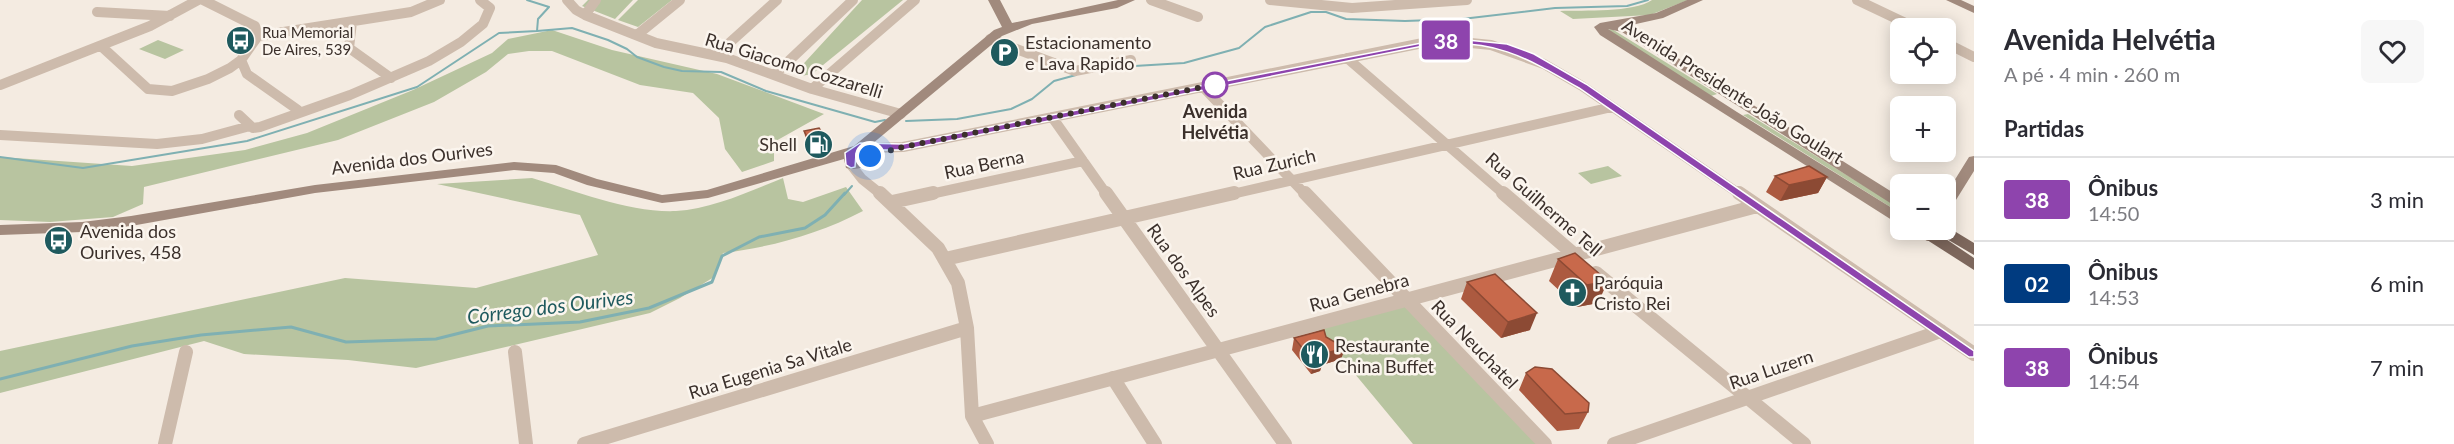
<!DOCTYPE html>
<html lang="pt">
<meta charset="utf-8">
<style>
body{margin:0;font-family:Lato,sans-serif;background:#f7f7f7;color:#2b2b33;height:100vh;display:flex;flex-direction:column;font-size:22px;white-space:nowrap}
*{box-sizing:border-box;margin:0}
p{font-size:20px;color:#7c7c81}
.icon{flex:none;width:33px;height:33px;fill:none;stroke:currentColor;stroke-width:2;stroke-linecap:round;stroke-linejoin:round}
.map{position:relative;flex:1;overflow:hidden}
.side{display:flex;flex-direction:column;background:#fff;width:480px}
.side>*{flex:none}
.badge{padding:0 12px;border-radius:4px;font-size:21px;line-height:39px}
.buttons{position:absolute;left:1890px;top:18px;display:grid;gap:12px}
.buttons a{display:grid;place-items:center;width:66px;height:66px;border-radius:9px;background:#fff;box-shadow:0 3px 15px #0003;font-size:30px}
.you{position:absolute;width:30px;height:30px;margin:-15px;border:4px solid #fff;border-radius:50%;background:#1a73e8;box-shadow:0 0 0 9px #1a73e833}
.map>.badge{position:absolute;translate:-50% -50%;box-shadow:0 0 0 3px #fff}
h2{padding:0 30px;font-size:22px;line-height:54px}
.round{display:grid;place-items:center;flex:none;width:63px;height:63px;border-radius:9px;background:#f7f7f7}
.headline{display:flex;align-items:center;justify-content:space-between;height:102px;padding:0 30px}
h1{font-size:28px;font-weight:700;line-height:45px}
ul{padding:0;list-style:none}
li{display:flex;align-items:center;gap:18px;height:84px;padding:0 30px;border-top:2px solid #e1e1e2}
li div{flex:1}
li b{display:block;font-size:22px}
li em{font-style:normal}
li .badge{min-width:66px;font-weight:700;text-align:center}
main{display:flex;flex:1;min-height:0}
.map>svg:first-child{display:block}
</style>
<main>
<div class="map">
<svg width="1974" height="444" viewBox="0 0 1974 444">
<rect width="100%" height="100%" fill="#f4ebe1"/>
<path fill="#b8c4a0" d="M588,0H633L615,19L582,6Z
M638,0H672L638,27L618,20Z
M862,0H903L812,74L801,76L795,73Z
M1652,0H1688L1650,15L1573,19L1560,11C1584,10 1633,13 1652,0Z
M1612,29L1717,94L1711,96L1606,30Z
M552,30L612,50L717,74L824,114L774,142V161L742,172L725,149L719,118L693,93L640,85L552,51H529L508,54L486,72L434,102L338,140L144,187L143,204L113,217L50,222L0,220V157L132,166L245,150L307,133L413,90L492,53L508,39Z
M158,40L184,50L165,59L139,49Z
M1748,114L1900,208V213L1743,115Z
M1608,166L1622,176L1591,184L1578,173Z
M532,178C576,191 630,213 676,211C712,209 750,191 783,178L788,199L803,202L846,187L863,211C819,234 772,247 723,253L714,277L680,298L650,313L416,368L348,360L244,354L204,341L0,393V351L345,278L476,288L598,255L580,215L437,184Z
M1406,303L1539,444H1413L1316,327Z"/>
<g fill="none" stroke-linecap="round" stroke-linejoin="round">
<path stroke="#7fb0b2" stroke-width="2" d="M527,0L549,7L538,19L537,31L572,28L608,40L627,49L637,57L664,67L682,71L721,72L766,91L875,122L885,120
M1118,67L1184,63L1239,48L1265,27L1311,12H1326L1346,19L1405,21L1462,19L1555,8L1627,6L1648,0
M906,121L957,119L1011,109L1032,99L1054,81L1076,75
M0,157L83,168L247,141L417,87L499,33L537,31
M844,195L852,186"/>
<path stroke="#7fb0b2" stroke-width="3" d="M0,379L132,346L201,335L291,327L346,342L436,339L488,326L580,322L649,308L712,282L722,256L759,237L805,228L825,215L845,193"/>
<path stroke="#cdbbac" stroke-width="10" d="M567,0L576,10L585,15L656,43L727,58L812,89L901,114
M1151,0L1198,17
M1270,0L1352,8L1467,0
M1857,0L1916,28
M97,12L170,16
M585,15L596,0
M352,22L349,48L391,78
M637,35L680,0
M258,36L411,12L440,0
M990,39L1075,71L1131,60
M1946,43L1974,57
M101,46L148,89L172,91L208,79L230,68L241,60L258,36L255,26L203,0
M716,55L777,0
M1347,58L1505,195
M241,60L247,74L298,110
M775,74L853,0
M0,85L150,26L198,0
M1204,88L1306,195
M812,89L915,0
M239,115L253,128L260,127L350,95L429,61L461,42L483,24L490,8L480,0
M1052,117L1107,195
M0,135L157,144L202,139L250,126
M872,148L903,147L1428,42L1451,41L1491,45L1544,64L1582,86L1741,195
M851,165L862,179L882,195
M926,195L1083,161
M1228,195L1612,107"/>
<path stroke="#cdbbac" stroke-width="14" d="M880,193L938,248L958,283L967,328L972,416L987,444
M1106,193L1285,444
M1305,193L1545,444
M1503,193L1576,256
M1739,193L1974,354
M892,202L933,193
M945,259L1234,193
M1596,273L1804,444
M515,352L526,444
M1113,378L1155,444
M972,416L1757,206
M165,444L186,352
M584,444L967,328
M1614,444L1941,331"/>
<path fill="#a18a7d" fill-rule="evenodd" d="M988,0H1000L1012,23L1118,0H1135L1117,8L1032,24L1002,36L872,144L879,148C874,163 862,172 846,168L844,159L708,198L662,203L587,185L554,173L514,170L315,193L131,226L82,232L0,235V225L82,222L131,216L315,185L514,162L556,165L597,179L662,195L707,190L854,146L994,30L1002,27ZM864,152L857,159V155Z
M1687,0H1703L1663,18L1627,26L1900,197V207L1895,206L1622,32L1608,29L1737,112L1900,213V224L1895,222L1600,35L1594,27L1600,23L1656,13Z
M1946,0H1961L1974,6V13Z
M1974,156V171L1951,208L1946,209V194L1969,157Z
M1910,230H1928L1940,238L1937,241H1927Z"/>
<path fill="#7d675c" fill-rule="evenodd" d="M1946,226L1974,243V255L1940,235L1974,258V270L1924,238L1925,230H1946Z"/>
</g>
<path fill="#ac5a40" d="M804,131L830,145V151L815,155L805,136Z
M1775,176L1827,177L1818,193L1780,201L1766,192Z
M1575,253L1598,303L1577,307L1549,281L1558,259Z
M1467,282L1530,330L1501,338L1461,299Z
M1326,337L1345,348L1341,359L1322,365L1320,371L1311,374L1292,350L1294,338Z
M1526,373L1588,412L1579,429L1557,431L1519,390Z"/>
<path fill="#8c4a34" d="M830,145V151L815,155L814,150Z
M1827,177L1818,193L1780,201L1789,185Z
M1608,281L1598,303L1577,307L1587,285Z
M1537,313L1530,330L1501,338L1508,322Z
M1345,348L1341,359L1322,365L1320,371L1311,374L1314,362L1319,355Z"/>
<path fill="#c8694b" stroke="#8c4a34" stroke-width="1.5" d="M819,128L830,145L814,150L804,131Z
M1809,166L1827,177L1789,185L1775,176Z
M1575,253L1608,281L1587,285L1558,259Z
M1495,274L1537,313L1508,322L1467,282Z
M1324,330L1326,337L1345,348L1319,355L1323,360L1314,362L1294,338Z
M1535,367L1552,369L1589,403L1588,412L1565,414L1526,373Z"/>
<path fill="#8e44ad" stroke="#fff" stroke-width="1.5" d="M1447,38L1507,44L1534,54L1586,84L1974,351V357H1969L1579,88C1524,56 1493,38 1428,45L903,150H863L856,154L855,167L851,168L846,165L845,153L860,143L903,144Z"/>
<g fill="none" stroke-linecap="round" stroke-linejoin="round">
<path stroke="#3b302b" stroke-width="6" stroke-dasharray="0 10.8" d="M870,156L903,147L1218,84L1215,85"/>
</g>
<defs>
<symbol id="bus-disc" viewBox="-11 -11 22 22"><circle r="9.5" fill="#1f5a5e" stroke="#fbf5ee"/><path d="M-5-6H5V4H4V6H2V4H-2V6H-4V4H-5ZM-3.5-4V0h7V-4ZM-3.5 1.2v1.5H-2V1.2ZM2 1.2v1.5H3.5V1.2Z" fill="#fff"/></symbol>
<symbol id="parking-disc" viewBox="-11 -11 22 22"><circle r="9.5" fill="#1f5a5e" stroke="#fbf5ee"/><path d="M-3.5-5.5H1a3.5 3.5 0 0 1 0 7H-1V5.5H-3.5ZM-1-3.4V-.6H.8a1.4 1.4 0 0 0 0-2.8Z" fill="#fff"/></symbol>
<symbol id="fuel-disc" viewBox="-11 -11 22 22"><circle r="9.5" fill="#1f5a5e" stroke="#fbf5ee"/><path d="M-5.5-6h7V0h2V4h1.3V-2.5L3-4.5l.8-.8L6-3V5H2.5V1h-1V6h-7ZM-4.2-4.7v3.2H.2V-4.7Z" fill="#fff"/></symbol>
<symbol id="church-disc" viewBox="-11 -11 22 22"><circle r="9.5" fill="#1f5a5e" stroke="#fbf5ee"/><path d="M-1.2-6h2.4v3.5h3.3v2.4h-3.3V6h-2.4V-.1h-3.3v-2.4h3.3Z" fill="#fff"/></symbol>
<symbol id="restaurant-disc" viewBox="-11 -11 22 22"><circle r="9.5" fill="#1f5a5e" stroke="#fbf5ee"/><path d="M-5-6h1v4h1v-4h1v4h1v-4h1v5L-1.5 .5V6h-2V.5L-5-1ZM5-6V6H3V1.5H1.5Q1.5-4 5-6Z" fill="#fff"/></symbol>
</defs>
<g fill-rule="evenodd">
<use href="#bus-disc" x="224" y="24" width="33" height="33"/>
<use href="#parking-disc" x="988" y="36" width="33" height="33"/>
<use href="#fuel-disc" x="802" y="128" width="33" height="33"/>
<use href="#bus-disc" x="42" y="224" width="33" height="33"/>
<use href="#church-disc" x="1556" y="276" width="33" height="33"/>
<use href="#restaurant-disc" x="1298" y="338" width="33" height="33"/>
</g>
<circle fill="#fff" stroke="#8e44ad" stroke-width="3" cx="1215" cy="85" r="12"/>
<g text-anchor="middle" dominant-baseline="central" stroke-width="5" stroke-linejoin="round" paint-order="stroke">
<g font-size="15" fill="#3b302b" stroke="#fbf5ee" text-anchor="start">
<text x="262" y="32">Rua Memorial<tspan x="262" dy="17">De Aires, 539</tspan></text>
</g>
<g font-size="18" fill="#3b302b" stroke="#fbf5ee" text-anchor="start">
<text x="1025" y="42">Estacionamento<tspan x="1025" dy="21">e Lava Rapido</tspan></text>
<text x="797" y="144" text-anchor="end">Shell</text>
<text x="80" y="231">Avenida dos<tspan x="80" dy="21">Ourives, 458</tspan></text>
<text x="1594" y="282">Paróquia<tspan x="1594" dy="21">Cristo Rei</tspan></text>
<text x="1335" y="345">Restaurante<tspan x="1335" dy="21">China Buffet</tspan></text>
</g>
<g font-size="18" fill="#3b302b" stroke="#fbf5ee">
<text transform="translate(794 65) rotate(17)">Rua Giacomo Cozzarelli</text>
<text transform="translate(1733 91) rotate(32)">Avenida Presidente João Goulart</text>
<text transform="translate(412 158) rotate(-7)">Avenida dos Ourives</text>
<text transform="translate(984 164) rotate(-12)">Rua Berna</text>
<text transform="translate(1274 164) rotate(-13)">Rua Zurich</text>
<text transform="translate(1544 204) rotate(41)">Rua Guilherme Tell</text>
<text transform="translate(1184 270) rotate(54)">Rua dos Alpes</text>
<text transform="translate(1359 292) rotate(-15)">Rua Genebra</text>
<text transform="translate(1475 344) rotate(46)">Rua Neuchatel</text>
<text transform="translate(770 368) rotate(-17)">Rua Eugenia Sa Vitale</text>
<text transform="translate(1771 369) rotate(-19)">Rua Luzern</text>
</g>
<g font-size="18" font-weight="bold" fill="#3b302b" stroke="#fbf5ee">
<text x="1215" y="111">Avenida<tspan x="1215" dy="21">Helvétia</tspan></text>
</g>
<g font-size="20" font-style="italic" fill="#1f5a5e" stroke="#fbf5ee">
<text transform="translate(550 306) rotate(-7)">Córrego dos Ourives</text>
</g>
</g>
</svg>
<div class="buttons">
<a><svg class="icon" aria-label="locate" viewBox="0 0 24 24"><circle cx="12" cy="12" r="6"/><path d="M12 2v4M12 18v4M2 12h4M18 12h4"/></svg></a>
<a>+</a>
<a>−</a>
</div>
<div class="you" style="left:870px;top:156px"></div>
<b class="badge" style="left:1446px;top:40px;background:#8e44ad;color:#fff">38</b>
</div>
<section class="side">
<div class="headline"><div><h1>Avenida Helvétia</h1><p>A pé · 4 min · 260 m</p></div><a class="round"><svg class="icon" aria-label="heart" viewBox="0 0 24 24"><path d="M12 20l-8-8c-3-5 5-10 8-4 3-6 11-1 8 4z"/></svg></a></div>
<h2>Partidas</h2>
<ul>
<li><span class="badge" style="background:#8e44ad;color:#fff">38</span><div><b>Ônibus</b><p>14:50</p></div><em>3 min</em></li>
<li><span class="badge" style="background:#003b80;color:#fff">02</span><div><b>Ônibus</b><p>14:53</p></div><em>6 min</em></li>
<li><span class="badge" style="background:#8e44ad;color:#fff">38</span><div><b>Ônibus</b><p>14:54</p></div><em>7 min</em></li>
</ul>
</section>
</main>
